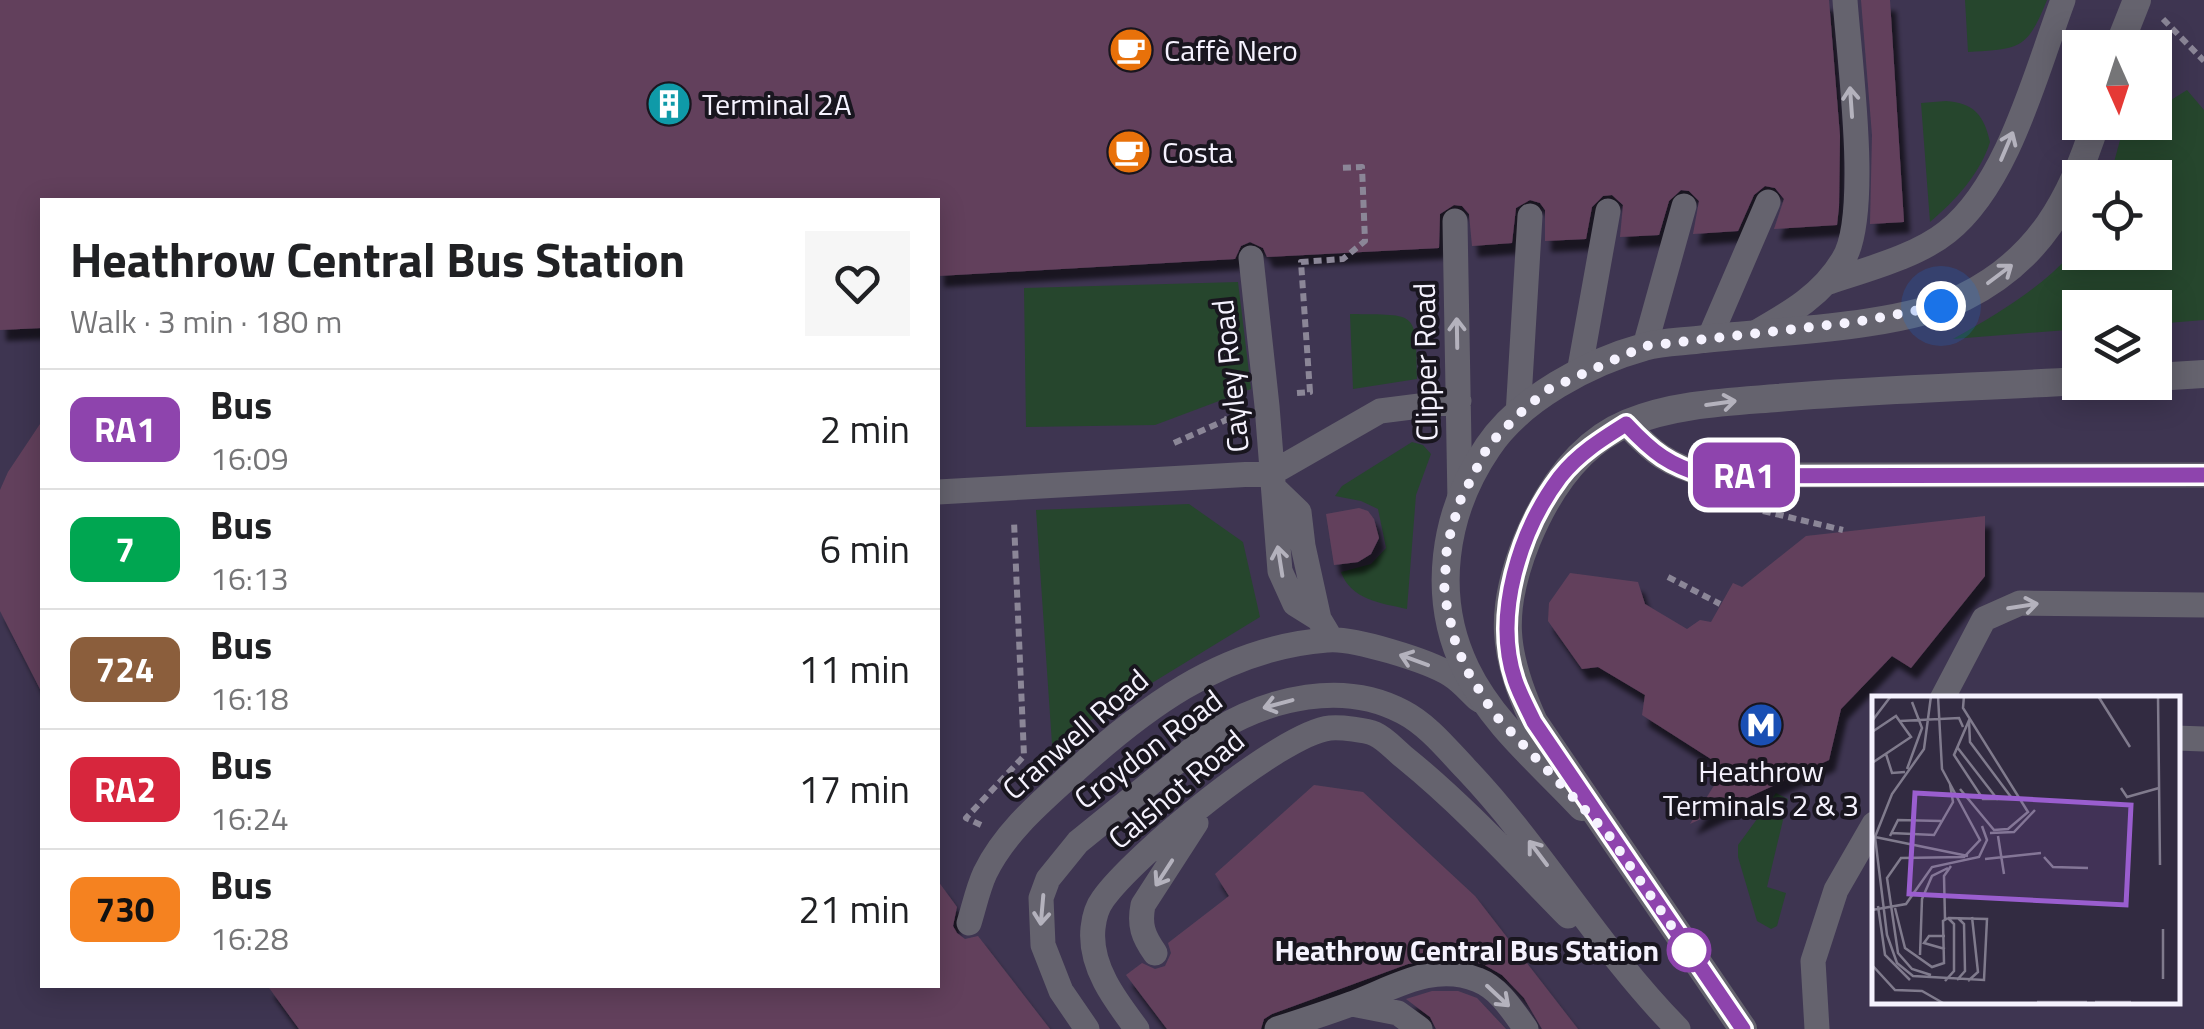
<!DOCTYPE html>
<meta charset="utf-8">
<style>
body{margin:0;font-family:"Titillium Web",sans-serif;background:#f6f6f6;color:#202124;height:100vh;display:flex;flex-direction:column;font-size:38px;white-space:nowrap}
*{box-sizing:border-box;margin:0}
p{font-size:32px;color:#757577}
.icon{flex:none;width:55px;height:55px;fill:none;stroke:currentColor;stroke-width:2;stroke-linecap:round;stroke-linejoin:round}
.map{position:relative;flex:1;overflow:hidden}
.sheet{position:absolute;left:40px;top:198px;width:900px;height:790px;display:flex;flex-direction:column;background:#fff;border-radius:0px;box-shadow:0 5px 25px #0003}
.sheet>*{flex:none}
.badge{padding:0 20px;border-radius:15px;font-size:35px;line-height:65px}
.needle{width:65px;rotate:177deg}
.fabs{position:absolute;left:2062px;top:30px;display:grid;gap:20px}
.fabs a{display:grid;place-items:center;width:110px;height:110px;border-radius:0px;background:#fff;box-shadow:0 5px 25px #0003;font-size:50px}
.you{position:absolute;width:50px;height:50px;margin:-25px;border:8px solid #fff;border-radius:50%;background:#1a73e8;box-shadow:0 0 0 15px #1a73e833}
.map>.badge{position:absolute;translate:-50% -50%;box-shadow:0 0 0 5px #fff}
.round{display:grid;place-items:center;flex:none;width:105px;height:105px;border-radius:0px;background:#f6f6f6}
.overview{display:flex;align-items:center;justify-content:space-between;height:170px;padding:0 30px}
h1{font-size:48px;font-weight:700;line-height:75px}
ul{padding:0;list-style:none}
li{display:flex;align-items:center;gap:30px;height:120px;padding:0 30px;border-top:2px solid #e0e0e0}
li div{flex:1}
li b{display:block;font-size:38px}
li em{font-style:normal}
li .badge{min-width:110px;font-weight:700;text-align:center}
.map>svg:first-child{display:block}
</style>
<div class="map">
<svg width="2204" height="1029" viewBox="0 0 2204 1029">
<defs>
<filter id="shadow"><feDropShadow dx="6" dy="11" stdDeviation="2.5" flood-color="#0009"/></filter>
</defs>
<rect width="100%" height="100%" fill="#322b41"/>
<path fill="#3e3551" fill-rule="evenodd" d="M0,0H2204V1029H0ZM2080,48H2155V122H2080ZM2080,178H2155V252H2080ZM42,200H938V985H42ZM2080,308H2155V382H2080ZM1874,699H2176V1002H1874Z"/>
<path fill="#26462d" d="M1965,0H2047C2027,50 2020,49 1968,52Z
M2187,90L2204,110V320L2155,324V308H2080V329L1953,339C2001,312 2045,286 2080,244V252H2155V178L2110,177L2123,129L2133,123L2155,122V110Z
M1946,101C1974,103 1984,115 1990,142C1980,174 1955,201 1930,222L1921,103Z
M1238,282L1251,389L1155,425L1026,427L1024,288Z
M1350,314C1419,315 1416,310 1417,379L1353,389Z
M1412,442L1423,445L1431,454L1416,495L1407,609C1381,603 1351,600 1341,572L1371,564L1386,548L1378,509L1361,501L1335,496L1342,486Z
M1189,504L1243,542L1260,617L1052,744L1036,510Z
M1776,793L1788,799L1767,887L1786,893L1777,926L1771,929L1757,921L1738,857V845Z"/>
<path fill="#62415c" filter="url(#shadow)" d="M0,0H1829L1840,136L1839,207L1837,225L1774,229L1784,199L1775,188L1765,186L1754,195L1738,231L1693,234L1699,201L1689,191L1681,190L1669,201L1659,235L1620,237L1623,205L1612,195L1603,196L1592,207L1586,239L1545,241V210L1540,203L1530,200L1516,208L1512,243L1472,246L1469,214L1462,206L1454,205L1440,214L1439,248L1267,257L1263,248L1250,242L1241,246L1235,259L938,276V200H42V328L0,330Z
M1861,0H1890L1904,222L1870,224L1872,135Z
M42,421V693L0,611V490L8,472Z
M1359,508L1368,511L1374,519L1379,538L1371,554L1358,562L1334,565L1326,514Z
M1985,516V576L1911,668L1892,656L1841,709L1829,760L1690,824L1725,768L1642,715L1645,695L1598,667L1582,669L1548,621L1549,603L1570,573L1638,582L1645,604L1687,629L1700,620L1711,622L1733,583L1742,587L1806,536Z
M1314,785L1363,792L1475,896L1578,1029H1542L1524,998L1502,975L1483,964L1446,957L1408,964L1272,1014L1264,1019L1261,1029H1167L1126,975L1142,963L1155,969L1165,966L1171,953L1168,943L1229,896L1215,874Z
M938,881L957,907L953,926L957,933L965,939L978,936L1050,1029H299L267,985H938Z
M1432,991H1458L1477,998L1506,1029H1436L1430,1017L1406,999Z"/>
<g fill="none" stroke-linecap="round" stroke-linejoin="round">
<path stroke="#8b8697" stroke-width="6" stroke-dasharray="8 5" stroke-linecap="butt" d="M2163,19L2204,61
M1297,393L1310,392L1301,262L1343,259L1365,241L1362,167L1340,168
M1174,443L1226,420L1234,406
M1763,511L1843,530
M1668,577L1720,604
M981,825L966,818L1024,756L1014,521"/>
<path stroke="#65636e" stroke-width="25" d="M1455,221L1460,501
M1251,258L1267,406L1280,571L1295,604L1319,619L1331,639
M1826,283C1864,270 1916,257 1947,232C2008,184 2036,72 2063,0
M1755,333C1790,313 1822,295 1843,260C1871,216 1849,58 1845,0
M1709,339L1768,202
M1645,346L1684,206
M1579,373L1608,211
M1518,415L1530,216
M1626,424C1653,453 1668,465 1706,475H2204
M1274,488L1299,512L1303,546L1319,619
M938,492L1272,473L1380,411L1459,401
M1942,699L1984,619L2020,603L2204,605
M2176,738L2204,739
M969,923C974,907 978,888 985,873C1003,836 1034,808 1064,781C1139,711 1221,648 1327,640C1352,637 1429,661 1451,675C1461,681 1470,692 1479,700
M1155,953C1143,936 1139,925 1143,905L1196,823
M1352,1004L1398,1013L1420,1029
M1087,1029L1061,991L1043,945L1041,898L1048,879L1078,842L1215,731C1270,698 1343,680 1403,712C1428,725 1447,749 1466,769C1543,850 1599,949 1678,1029
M1137,1029C1115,1000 1089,966 1093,928C1094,918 1097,907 1103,899C1132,857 1281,733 1330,728C1341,727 1366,730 1375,734C1386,739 1396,751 1405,758C1464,806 1515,862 1568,916
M1277,1029C1302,1021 1327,1013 1351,1004C1392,989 1433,961 1478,980C1499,988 1513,1011 1526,1029
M1817,1029L1813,961L1836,890L1874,824"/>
<path stroke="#65636e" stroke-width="28" d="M2118,48L2137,0
M1582,807C1542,764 1492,723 1466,669C1431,597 1443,513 1488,447C1520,399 1589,362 1644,347C1663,341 1685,342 1704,339C1779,331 1898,328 1964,297C2039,260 2072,199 2096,122"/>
<path stroke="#65636e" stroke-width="28" d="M2155,377L2204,374
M1743,1029L1534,722C1503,654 1498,612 1527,540C1547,492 1577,444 1628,423C1674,404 1728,402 1777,398C1878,389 1979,387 2080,381"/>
</g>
<defs><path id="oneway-shaft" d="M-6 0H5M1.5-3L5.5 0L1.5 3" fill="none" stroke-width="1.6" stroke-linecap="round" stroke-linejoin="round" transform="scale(2.5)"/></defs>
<g stroke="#b4b2bd">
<use href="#oneway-shaft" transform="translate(1851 102) rotate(-94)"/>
<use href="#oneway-shaft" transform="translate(2007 146) rotate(-67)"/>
<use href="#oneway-shaft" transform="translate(2000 274) rotate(-37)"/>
<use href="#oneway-shaft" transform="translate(1457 333) rotate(-91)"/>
<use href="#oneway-shaft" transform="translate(1721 403) rotate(-8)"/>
<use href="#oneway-shaft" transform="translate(1280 561) rotate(-99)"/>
<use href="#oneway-shaft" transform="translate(2023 606) rotate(-9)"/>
<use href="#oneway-shaft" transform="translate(1414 660) rotate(-160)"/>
<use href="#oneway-shaft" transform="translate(1278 704) rotate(165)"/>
<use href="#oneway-shaft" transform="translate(1538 853) rotate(-127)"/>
<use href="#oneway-shaft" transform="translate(1164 873) rotate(123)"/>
<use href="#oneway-shaft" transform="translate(1042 910) rotate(95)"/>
<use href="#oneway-shaft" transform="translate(1498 996) rotate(43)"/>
</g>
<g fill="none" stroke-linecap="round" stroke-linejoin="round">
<defs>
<path id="line" d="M1743,1029L1534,722C1528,709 1520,695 1515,680C1493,615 1520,530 1560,477C1578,454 1602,439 1626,424C1653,453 1669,465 1706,476L2204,475"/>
</defs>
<use href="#line" stroke="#fff" stroke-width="22"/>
<use href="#line" stroke="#8e44ad" stroke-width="15"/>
<path stroke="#f5f2fe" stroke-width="10" stroke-dasharray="0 18" d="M1689,950L1695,960L1608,834L1494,714L1468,672L1456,645L1444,594L1447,545L1460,501L1488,446L1518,415L1547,390L1645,346L1856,322L1941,306"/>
</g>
<defs>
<symbol id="cafe-disc" viewBox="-11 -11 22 22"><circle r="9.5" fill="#e8710a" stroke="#19161f"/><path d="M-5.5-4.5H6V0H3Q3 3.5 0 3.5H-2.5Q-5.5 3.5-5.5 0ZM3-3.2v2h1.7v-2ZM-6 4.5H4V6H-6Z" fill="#fff"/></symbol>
<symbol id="building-disc" viewBox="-11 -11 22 22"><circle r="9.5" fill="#0f9aa8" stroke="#19161f"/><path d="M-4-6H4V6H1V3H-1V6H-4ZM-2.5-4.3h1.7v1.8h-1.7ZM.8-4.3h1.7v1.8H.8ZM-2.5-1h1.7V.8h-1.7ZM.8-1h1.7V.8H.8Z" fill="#fff"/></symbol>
<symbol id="metro-disc" viewBox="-11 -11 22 22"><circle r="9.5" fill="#1a4fb4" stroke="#19161f"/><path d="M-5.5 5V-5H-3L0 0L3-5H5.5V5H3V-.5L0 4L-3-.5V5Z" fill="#fff"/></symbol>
</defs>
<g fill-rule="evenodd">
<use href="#cafe-disc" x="1106" y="25" width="50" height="50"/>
<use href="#building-disc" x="644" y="79" width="50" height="50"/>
<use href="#cafe-disc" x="1104" y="127" width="50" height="50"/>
<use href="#metro-disc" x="1736" y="700" width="50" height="50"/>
</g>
<circle fill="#fff" stroke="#8e44ad" stroke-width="5" cx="1689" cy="950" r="20"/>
<g text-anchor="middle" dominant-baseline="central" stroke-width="8" stroke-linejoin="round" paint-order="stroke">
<g font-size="30" fill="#f5f2fe" stroke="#19161f" text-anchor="start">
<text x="1164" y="50">Caffè Nero</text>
<text x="702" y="104">Terminal 2A</text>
<text x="1162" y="152">Costa</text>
<text x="1761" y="771" text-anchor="middle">Heathrow<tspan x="1761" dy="34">Terminals 2 &amp; 3</tspan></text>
</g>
<g font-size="30" fill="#f5f2fe" stroke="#19161f">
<text transform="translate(1425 362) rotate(-91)">Clipper Road</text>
<text transform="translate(1230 376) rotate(-96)">Cayley Road</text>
<text transform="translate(1075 734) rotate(-41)">Cranwell Road</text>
<text transform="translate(1148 749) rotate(-37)">Croydon Road</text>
<text transform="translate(1176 789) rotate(-40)">Calshot Road</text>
</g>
<g font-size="30" font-weight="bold" fill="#f5f2fe" stroke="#19161f" text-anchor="end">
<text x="1659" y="950">Heathrow Central Bus Station</text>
</g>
</g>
<g transform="translate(1872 696)">
<rect width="308" height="308" fill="#322b41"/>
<path fill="none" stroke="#807b8d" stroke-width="2.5" d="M59,0L52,53L20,98L3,141L15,239L25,267L41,280L112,284L115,223L76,222M226,0L258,51M286,0L288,169M98,22L82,59L111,103H152M0,25L19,0M28,25L87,22L91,31M97,25L98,46L139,101M0,36L24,20L39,41L0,67M85,51L126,104M14,58L20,77L33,76M35,73L50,32L40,6M249,92L255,101L287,92M88,93L122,134L136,133L156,116L91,12L92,0M19,137L62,139L81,106L78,88M118,137L142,136L163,114M18,140L26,124L69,125M126,140L132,178M3,141L96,160M172,161L181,171L216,172M113,163L169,157M6,210L13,259L38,284M23,212L33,252L60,271L72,267L71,225L76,222M0,214L34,208L60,171L107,161L115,144L110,130M73,223L72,180L79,170M291,233V283M73,240H57L52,247L73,253M48,259L50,203L60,180L76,172M0,269L23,294L50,295L71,307M59,279L40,273L26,257L15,182L29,162L92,161L108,144L70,73L66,0M85,284L93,275L92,228L86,222M73,285L82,275V228L76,222M96,285L106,276L100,221M165,306H215M223,306H259"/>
<path fill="#9a5ecf" fill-opacity="0.15" stroke="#9a5ecf" stroke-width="5" d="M43,97L259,109L254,209L37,198Z"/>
<rect width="308" height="308" fill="none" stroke="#f5f2fe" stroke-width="5"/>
</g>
</svg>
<div class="fabs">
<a><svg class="needle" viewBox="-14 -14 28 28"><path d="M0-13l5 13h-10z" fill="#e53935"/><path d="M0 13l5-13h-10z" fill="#757577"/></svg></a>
<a><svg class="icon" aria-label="locate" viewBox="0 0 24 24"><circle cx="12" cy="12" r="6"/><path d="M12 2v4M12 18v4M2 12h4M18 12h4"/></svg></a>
<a><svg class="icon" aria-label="layers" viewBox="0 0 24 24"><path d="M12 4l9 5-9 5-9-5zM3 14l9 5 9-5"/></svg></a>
</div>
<div class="you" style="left:1941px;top:306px"></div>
<b class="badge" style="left:1744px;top:475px;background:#8e44ad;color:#fff">RA1</b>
<section class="sheet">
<div class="overview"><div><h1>Heathrow Central Bus Station</h1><p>Walk · 3 min · 180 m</p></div><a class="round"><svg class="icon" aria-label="heart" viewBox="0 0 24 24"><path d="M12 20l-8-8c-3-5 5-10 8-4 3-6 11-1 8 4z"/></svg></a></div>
<ul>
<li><span class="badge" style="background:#8e44ad;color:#fff">RA1</span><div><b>Bus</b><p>16:09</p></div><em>2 min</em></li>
<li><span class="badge" style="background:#00a651;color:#fff">7</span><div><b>Bus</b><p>16:13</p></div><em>6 min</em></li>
<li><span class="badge" style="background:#8b5e3c;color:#fff">724</span><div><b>Bus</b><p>16:18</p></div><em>11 min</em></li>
<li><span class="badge" style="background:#d7263d;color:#fff">RA2</span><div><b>Bus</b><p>16:24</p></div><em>17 min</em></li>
<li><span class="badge" style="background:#f58220;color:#111">730</span><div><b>Bus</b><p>16:28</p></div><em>21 min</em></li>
</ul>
</section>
</div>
